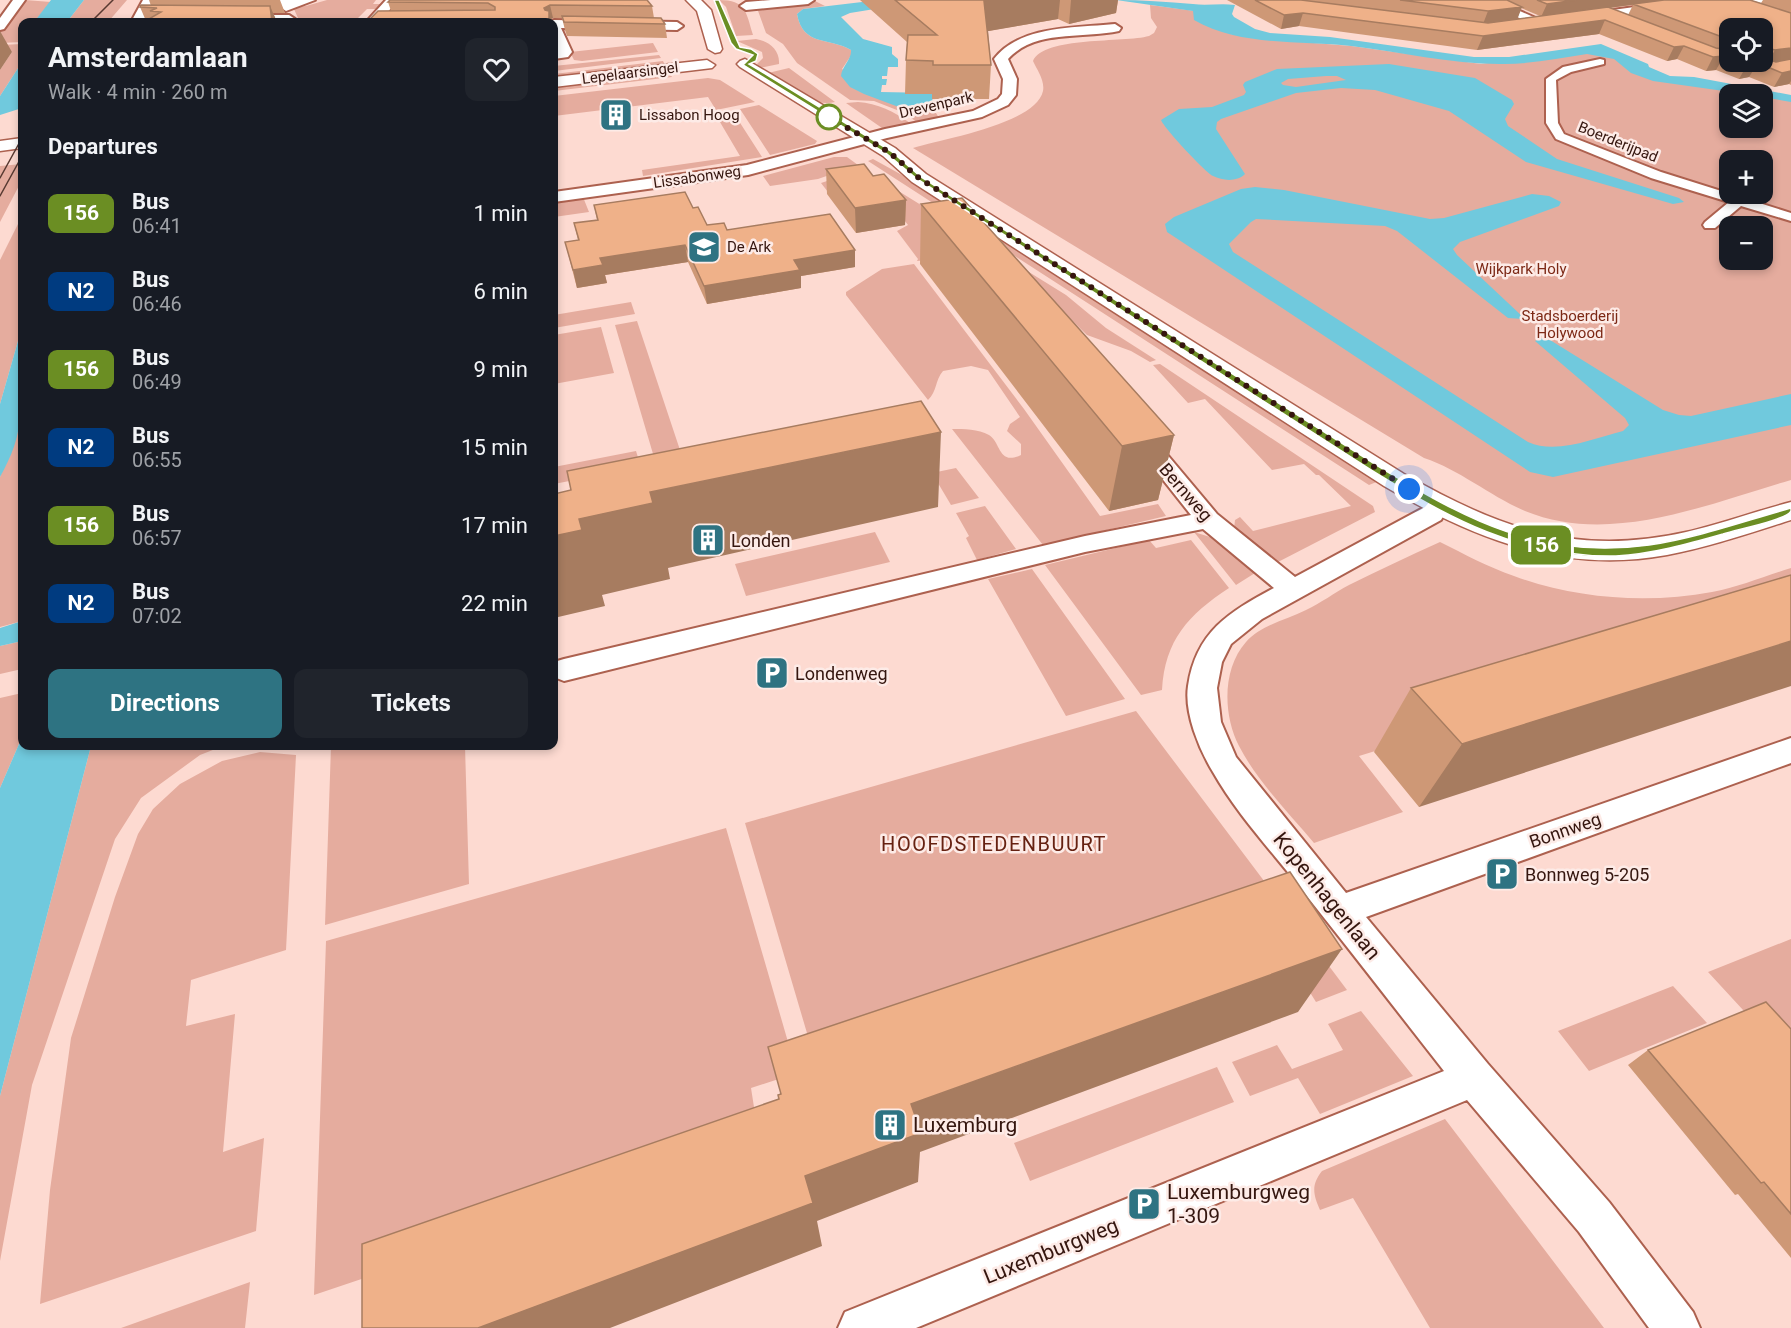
<!DOCTYPE html>
<meta charset="utf-8">
<style>
body{margin:0;font-family:Roboto,sans-serif;background:#20242c;color:#f1f3f6;height:100vh;display:flex;flex-direction:column;font-size:22px;white-space:nowrap}
*{box-sizing:border-box;margin:0}
p{font-size:20px;color:#9ea1a6}
.icon{flex:none;width:33px;height:33px;fill:none;stroke:currentColor;stroke-width:2;stroke-linecap:round;stroke-linejoin:round}
.map{position:relative;flex:1;overflow:hidden}
.sheet{position:absolute;left:18px;top:18px;width:540px;height:732px;display:flex;flex-direction:column;background:#171b24;border-radius:12px;box-shadow:0 3px 9px #0003}
.sheet>*{flex:none}
.badge{padding:0 12px;border-radius:9px;font-size:21px;line-height:39px}
.buttons{position:absolute;left:1719px;top:18px;display:grid;gap:12px}
.buttons a{display:grid;place-items:center;width:54px;height:54px;border-radius:12px;background:#171b24;box-shadow:0 3px 9px #0003;font-size:30px}
.you{position:absolute;width:30px;height:30px;margin:-15px;border:4px solid #fff;border-radius:50%;background:#1a73e8;box-shadow:0 0 0 9px #1a73e833}
.map>.badge{position:absolute;translate:-50% -50%;box-shadow:0 0 0 3px #fff}
h2{padding:0 30px;font-size:22px;line-height:54px}
.round{display:grid;place-items:center;flex:none;width:63px;height:63px;border-radius:12px;background:#20242c}
.head{display:flex;align-items:center;justify-content:space-between;height:102px;padding:0 30px}
h1{font-size:28px;font-weight:700;line-height:45px}
.primary-button{display:flex;gap:12px;margin-top:auto;padding:12px 30px}
.primary-button a{flex:1;height:69px;border-radius:12px;background:#2e7382;color:#fff;font-size:24px;font-weight:700;line-height:69px;text-align:center}
.primary-button a+a{background:#20242c;color:#f1f3f6}
ul{padding:0;list-style:none}
li{display:flex;align-items:center;gap:18px;height:78px;padding:0 30px}
li div{flex:1}
li b{display:block;font-size:22px}
li em{font-style:normal}
li .badge{min-width:66px;font-weight:700;text-align:center}
.map>svg:first-child{display:block}
</style>
<div class="map">
<svg width="1791" height="1328" viewBox="0 0 1791 1328">
<rect width="100%" height="100%" fill="#fddad1"/>
<path fill="#e5ac9e" fill-rule="evenodd" d="M25,0L51,2L34,22H22V42L0,43V32Z
M84,0H127L108,22H67Z
M327,0H376L373,4H383L378,9H367L358,18H298L293,7L306,6Z
M719,0C746,0 746,12 753,35L736,36L726,7Z
M815,1L825,6L803,9L797,14C803,47 829,37 851,50L852,54L842,69L912,112L933,108L939,118L917,122L902,112L874,101L850,100L797,63L783,44L766,33L757,8Z
M1150,5L1195,11L1230,34L1252,38L1351,46L1481,64L1597,48L1663,78L1791,97V480C1707,504 1611,546 1525,511C1490,496 1460,470 1424,458L913,148C942,139 1036,124 1043,91C1045,80 1037,70 1033,61C1044,36 1124,43 1149,36L1154,33L1157,27L1151,18ZM1730,94H1762V128H1730ZM1730,160H1762V194H1730ZM1730,226H1762V260H1730Z
M756,39C769,41 780,50 779,64L760,68L757,64L763,58L762,52L737,41Z
M653,43L658,52L582,61L574,60L570,52Z
M22,44V62L0,96V70L12,52L0,45Z
M659,55L661,58L554,71V66Z
M663,61L666,67L554,80V74Z
M789,68L835,102C811,108 788,86 768,73Z
M668,71L672,77L554,91V84Z
M708,78L720,80L755,102L716,110L708,97L554,116V96Z
M858,102C877,103 895,112 910,123L882,128L846,103Z
M759,105L817,141L815,144L770,155L740,109Z
M735,115L762,157L643,176L642,170L740,156L717,117Z
M834,157H847L858,165L818,179L770,186L763,176Z
M873,159L902,175L1379,481L1369,485L868,161Z
M22,164V180L0,222V166Z
M863,169L1066,295L1106,328L1156,360L1150,362L1131,351L1087,335L1041,290L962,257L917,261L918,259L897,231L908,225L886,197L828,192L821,183Z
M583,197L589,212L554,217V202Z
M22,216V327L0,404V260Z
M914,264L1024,409L1100,516L1158,504L1166,516L1043,545L952,429C964,429 978,429 989,435C1001,442 998,466 1021,455V444L1007,431L1010,424L1020,417L988,370L971,366L943,371C935,380 937,392 928,400L846,295V292L882,269Z
M631,302L635,314L554,328V315Z
M637,321L683,459L656,464L615,325Z
M601,327L614,373L554,384V335Z
M1160,364L1373,506L1375,512L1278,562L1234,529L1235,520L1240,517L1253,531L1351,506L1319,475H1316L1304,464L1272,470L1205,399L1188,403L1153,365Z
M22,392V621L0,627V477L19,428L18,397Z
M636,451L641,467L554,484V467Z
M956,468L979,498L951,505L932,473Z
M985,506L1016,549L977,560L966,538L969,536L956,513Z
M875,532L890,562L746,596L735,564Z
M1194,532L1210,537L1255,573L1236,585Z
M1149,540L1156,548L1191,540L1229,588C1188,615 1165,640 1162,690L1141,695L1045,565Z
M1440,542C1464,554 1488,567 1514,576C1576,599 1648,604 1712,592C1739,587 1765,576 1791,568V623L1359,756L1403,812L1314,843C1288,812 1257,781 1239,746C1223,715 1222,669 1246,642C1261,625 1286,620 1306,610C1321,603 1334,593 1349,585C1379,570 1409,556 1440,542Z
M1032,569L1125,699L1066,716L988,579Z
M22,641V669L0,674V646Z
M22,693V737L0,788V698Z
M1136,711L1286,910L817,1067L745,823Z
M91,746H223L200,755L141,798L115,839L32,1085L0,1261V1096Z
M331,746H465L469,884L325,925Z
M260,752L296,755L286,950L191,980L186,1026L235,1014L223,1152L264,1138L256,1231L40,1304L50,1190L71,1038L115,897L138,834L153,809L180,784L222,761Z
M726,828L797,1073L751,1088L759,1139L599,1199L314,1295L326,941Z
M1299,926L1347,990L1316,1002L1274,935Z
M1791,939V1062L1708,972Z
M1673,986L1707,1023L1589,1071L1558,1031Z
M1361,1011L1413,1076L1320,1114L1298,1078L1250,1096L1232,1062L1277,1045L1292,1069L1343,1050L1328,1024Z
M1217,1067L1234,1102L1030,1181L1014,1143Z
M1445,1119L1604,1328H1430L1353,1198L1320,1210C1313,1194 1311,1185 1322,1171Z
M250,1282L245,1328H121Z"/>
<path fill="#70c9dd" fill-rule="evenodd" d="M51,0H84L67,22H34Z
M879,0H930L850,13L841,17L863,39L892,47V54L898,59V67H888L887,76H882V79H887L886,85H882L881,92L932,93L933,108L912,112L864,94L850,87L841,76C842,66 852,59 851,50C829,37 803,47 797,14L803,9Z
M1116,0C1142,0 1167,2 1193,4C1207,6 1220,3 1235,5L1232,14L1234,17L1255,29L1270,33L1330,37L1474,57H1509L1601,44L1648,64L1649,67L1670,76L1694,77L1791,95V102L1763,97L1762,94H1745L1653,81L1631,73L1614,59L1587,54C1560,58 1532,64 1505,64C1454,65 1402,52 1351,46C1300,40 1241,47 1194,20L1193,11Z
M22,62V108L0,115V96Z
M1389,64L1475,78L1512,100L1514,104L1505,119L1508,126L1557,159L1679,198L1684,202L1673,204L1526,162L1449,111L1375,90L1341,88L1296,93L1221,119L1217,122L1216,129L1245,174C1237,182 1223,181 1213,176C1206,173 1164,128 1161,120L1179,109L1212,107L1244,95L1246,92L1243,85L1245,82L1277,69ZM1326,76H1337L1346,80L1296,87L1283,85L1281,83L1288,79Z
M1255,187L1284,190L1430,219L1444,218L1532,194L1549,196L1561,202L1559,206L1460,242L1453,249L1457,255L1523,317V319L1508,318L1397,231L1385,226L1256,219L1251,222L1229,244L1233,252L1528,442C1557,455 1594,438 1623,431L1629,425L1625,418L1535,341L1541,338L1550,340L1663,410L1679,415L1691,416L1791,394V425L1553,477L1530,472L1167,232L1165,224L1174,217L1241,189Z
M22,327V392L18,397C24,426 14,452 0,477V404Z
M22,621V641L0,646V628Z
M22,737V746H91L0,1096V788Z"/>
<g fill="none" stroke-linecap="round" stroke-linejoin="round">
<defs>
<path id="pedestrian" d="M1600,59L1604,60V64L1571,72L1556,80L1558,123L1564,134L1661,172L1791,213V221L1741,206L1715,228H1705L1703,225L1705,222L1729,202L1651,178L1556,139L1546,123V79L1563,67Z"/>
<path id="minor" d="M13,0H25L4,29L0,30V18Z
M143,0H155L143,22H131Z
M280,0H315L286,11L280,7Z
M386,0H399L378,22H366Z
M771,0H814L808,4L746,10L740,6L746,2Z
M1479,0H1495L1547,23L1545,26H1537Z
M1686,0H1717L1711,4L1583,22L1577,18L1583,14Z
M1742,0H1774C1766,6 1741,10 1733,4Z
M237,15H289L295,19L290,22H233V16Z
M554,20L677,22L683,26L677,30L561,28L572,52L568,57L554,59V51H558L554,39V22H549Z
M1115,24L1121,28L1119,31C1083,39 1035,29 1008,59L1017,79L1016,95L1008,105L982,117L887,138L748,175L554,202V192L747,165L885,129L973,111L998,99L1002,94L1003,79L994,59C1020,25 1076,28 1115,24Z
M1141,431L1149,433L1217,514L1295,577L1423,508L1428,500L1437,498L1446,500L1449,506L1441,520L1262,619L1231,644L1222,662L1217,688L1221,722L1236,757L1346,893L1791,738V763L1366,917L1488,1064L1609,1202L1693,1312L1700,1328H1649L1579,1232L1467,1100L916,1328H838L845,1312L1444,1071C1394,1007 1345,944 1295,881C1267,846 1235,811 1213,772C1199,749 1184,713 1188,686C1196,632 1229,612 1274,588L1203,529L1085,552L564,681L554,677V662L564,659L1085,536L1191,515L1130,438L1133,433Z"/>
<path id="tertiary" d="M686,0H701L711,10L722,49L720,52L715,53L708,49L697,11Z
M745,59L895,148L926,174L1404,474C1499,528 1575,557 1686,532C1721,524 1756,511 1791,502V520C1750,533 1709,547 1667,555C1562,574 1474,539 1384,486L912,182L883,156L740,67L737,64L740,61Z
M707,60L715,65L712,68L554,87V77Z
M22,138V148L0,151V141Z"/>
</defs>
<use href="#pedestrian" stroke="#ad614f" stroke-width="4"/>
<use href="#minor" stroke="#ad614f" stroke-width="4"/>
<use href="#tertiary" stroke="#ad614f" stroke-width="3"/>
<use href="#pedestrian" fill="#fff" fill-rule="evenodd"/>
<use href="#minor" fill="#fff" fill-rule="evenodd"/>
<use href="#tertiary" fill="#fff" fill-rule="evenodd"/>
<path stroke="#583931" stroke-width="1.5" d="M91,22L113,0
M0,178L22,138
M0,196L22,156"/>
</g>
<path fill="#ce9876" fill-rule="evenodd" d="M149,0H280L285,13H273L277,22H145L146,21L140,7L151,6Z
M390,0L652,6L654,18L665,24L667,38L567,36L565,30L562,18H553L551,19L391,11L388,2Z
M860,0H1118L1116,13L1069,24L1058,19L988,31L991,65L989,99H932V94H905L906,60L907,42Z
M1227,0H1750L1761,3L1763,0H1791V85L1789,84L1774,87L1749,77L1739,79L1716,70L1706,71L1677,59L1667,61L1599,34L1477,50L1299,26L1281,29ZM1633,5L1628,15L1609,8ZM1521,8L1540,16L1517,19ZM1730,28H1762V62H1730Z
M826,169L873,176L906,200L905,225L856,233L827,194Z
M921,204L1174,435L1158,500L1109,511L920,264Z
M594,205L693,208L707,225L727,230L855,250V267L801,276V288L707,304L688,262L605,275L607,283L577,288L565,242L578,240L574,223L597,220Z
M1791,575L1419,807L1374,752L1411,688Z
M1791,1029V1258L1738,1194L1735,1195L1628,1065L1648,1050Z"/>
<path fill="#a77c60" d="M988,0H1060L1058,19L983,32L984,1Z
M1071,0H1118L1116,13L1069,24Z
M1576,0H1668L1541,17L1547,4Z
M550,5L553,18L551,19V22H549L544,8Z
M270,6L277,22H272Z
M1522,7L1517,20L1483,24L1488,11Z
M1303,13L1299,26L1281,29L1284,15Z
M1605,20L1599,34L1477,50L1483,36Z
M0,31L12,52L0,70Z
M1684,46L1677,59L1667,61L1674,47Z
M1791,48V60L1767,64L1775,50Z
M1724,56L1716,70L1706,71L1713,57Z
M1758,63L1749,77L1739,79L1747,65Z
M1791,71V81L1789,84L1774,87L1782,73Z
M906,200L905,225L856,233L855,208Z
M685,245L688,262L605,275L607,283L577,288L573,270L600,258Z
M855,250V267L801,276V288L707,304L704,286L794,260Z
M941,432L938,507L668,568L670,579L602,595L605,606L554,618V536L579,519L650,492Z
M1174,435L1158,500L1109,511L1122,446Z
M1791,641V686L1419,807L1462,744Z
M1342,949L1298,1012L920,1152L918,1182L817,1221L822,1246L610,1328H478L805,1176L911,1104Z"/>
<path fill="#efb189" stroke="#a77c60" stroke-width="1.5" d="M390,0H647L652,6L550,5L544,8L545,10L549,11V22H367L378,11L495,10V7L488,3L388,2Z
M895,0H988L984,1L991,65H933V61L906,60L908,35H937Z
M1255,0H1301L1488,23L1608,7L1716,48L1730,50V58L1724,56L1713,57L1684,46L1674,47L1605,20L1483,36L1303,13L1284,15Z
M1400,0H1507L1522,7L1488,11Z
M1537,0H1576L1547,4Z
M1664,0H1750L1791,13V48L1775,50L1762,47V28H1730V39L1725,38L1633,4Z
M141,5L270,6L272,22H145L147,20L161,12L150,11L157,8L140,7Z
M562,16L661,18L665,24L564,22Z
M1762,58L1776,62L1791,59V71L1782,73L1758,63L1747,65L1739,62H1762Z
M864,164L873,176L884,174L906,200L855,208L826,169Z
M685,192L693,208L698,207L707,225L724,223L727,230L830,214L855,250L794,260L800,270L704,286L685,245L600,258L603,265L573,270L565,242L579,240L574,223L598,220L594,205Z
M962,198L1174,435L1122,446L921,204Z
M921,401L941,432L650,492L653,503L579,519L582,530L554,536V494L571,490L567,471Z
M1791,575V641L1462,744L1411,688Z
M1290,872L1342,949L911,1104L921,1133L805,1176L813,1203L478,1328H362V1244L779,1099L778,1095L781,1094L768,1047Z
M1766,1002L1791,1029V1214L1764,1182L1761,1183L1648,1050Z"/>
<path fill="#6b8e23" stroke="#fff" stroke-width="1.5" d="M714,0H719L740,47L751,49L758,54L756,61L749,64L891,151L921,177L1378,466C1467,520 1540,560 1649,545C1697,538 1744,521 1791,508V511C1786,520 1739,529 1723,534C1688,544 1652,554 1616,556C1520,558 1449,518 1371,470L917,179L887,154L743,65L753,55L736,49L731,43Z"/>
<g fill="none" stroke-linecap="round" stroke-linejoin="round">
<path stroke="#35160f" stroke-width="6" stroke-dasharray="0 10.8" d="M829,117L889,152L919,178L1409,489"/>
</g>
<defs>
<symbol id="building-square" viewBox="-11 -11 22 22"><rect x="-9" y="-9" width="18" height="18" rx="4" fill="#2e7382" stroke="#fdebe7"/><path d="M-4-6H4V6H1V3H-1V6H-4ZM-2.5-4.3h1.7v1.8h-1.7ZM.8-4.3h1.7v1.8H.8ZM-2.5-1h1.7V.8h-1.7ZM.8-1h1.7V.8H.8Z" fill="#fff"/></symbol>
<symbol id="school-square" viewBox="-11 -11 22 22"><rect x="-9" y="-9" width="18" height="18" rx="4" fill="#2e7382" stroke="#fdebe7"/><path d="M0-5L7-2L0 1L-7-2ZM-4 1L0 2.5L4 1V4Q0 6-4 4Z" fill="#fff"/></symbol>
<symbol id="parking-square" viewBox="-11 -11 22 22"><rect x="-9" y="-9" width="18" height="18" rx="4" fill="#2e7382" stroke="#fdebe7"/><path d="M-3.5-5.5H1a3.5 3.5 0 0 1 0 7H-1V5.5H-3.5ZM-1-3.4V-.6H.8a1.4 1.4 0 0 0 0-2.8Z" fill="#fff"/></symbol>
</defs>
<g fill-rule="evenodd">
<use href="#building-square" x="597" y="96" width="38" height="38"/>
<use href="#school-square" x="685" y="228" width="38" height="38"/>
<use href="#building-square" x="689" y="521" width="38" height="38"/>
<use href="#parking-square" x="753" y="654" width="38" height="38"/>
<use href="#parking-square" x="1483" y="855" width="38" height="38"/>
<use href="#building-square" x="871" y="1106" width="38" height="38"/>
<use href="#parking-square" x="1125" y="1185" width="38" height="38"/>
</g>
<circle fill="#fff" stroke="#6b8e23" stroke-width="3" cx="829" cy="117" r="12"/>
<g text-anchor="middle" dominant-baseline="central" stroke-width="5" stroke-linejoin="round" paint-order="stroke">
<g font-size="15" fill="#35160f" stroke="#fdebe7">
<text transform="translate(630 73) rotate(-7)">Lepelaarsingel</text>
<text transform="translate(936 105) rotate(-13)">Drevenpark</text>
<text transform="translate(1618 142) rotate(22)">Boerderijpad</text>
<text transform="translate(697 177) rotate(-8)">Lissabonweg</text>
</g>
<g font-size="15" fill="#35160f" stroke="#fdebe7" text-anchor="start">
<text x="639" y="115">Lissabon Hoog</text>
<text x="727" y="247">De Ark</text>
</g>
<g font-size="15" fill="#7d2916" stroke="#fdebe7">
<text x="1521" y="269">Wijkpark Holy</text>
<text x="1570" y="316">Stadsboerderij<tspan x="1570" dy="17">Holywood</tspan></text>
</g>
<g font-size="18" fill="#35160f" stroke="#fdebe7">
<text transform="translate(1186 492) rotate(49)">Bernweg</text>
<text transform="translate(1565 830) rotate(-19)">Bonnweg</text>
</g>
<g font-size="18" fill="#35160f" stroke="#fdebe7" text-anchor="start">
<text x="731" y="540">Londen</text>
<text x="795" y="673">Londenweg</text>
<text x="1525" y="874">Bonnweg 5-205</text>
</g>
<g font-size="20" letter-spacing="1.5" fill="#662111" stroke="#fdebe7">
<text x="994" y="844">HOOFDSTEDENBUURT</text>
</g>
<g font-size="21" fill="#35160f" stroke="#fdebe7">
<text transform="translate(1327 896) rotate(51)">Kopenhagenlaan</text>
<text transform="translate(1051 1251) rotate(-22)">Luxemburgweg</text>
</g>
<g font-size="21" fill="#35160f" stroke="#fdebe7" text-anchor="start">
<text x="913" y="1125">Luxemburg</text>
<text x="1167" y="1192">Luxemburgweg<tspan x="1167" dy="24">1-309</tspan></text>
</g>
</g>
</svg>
<div class="buttons">
<a><svg class="icon" aria-label="locate" viewBox="0 0 24 24"><circle cx="12" cy="12" r="6"/><path d="M12 2v4M12 18v4M2 12h4M18 12h4"/></svg></a>
<a><svg class="icon" aria-label="layers" viewBox="0 0 24 24"><path d="M12 4l9 5-9 5-9-5zM3 14l9 5 9-5"/></svg></a>
<a>+</a>
<a>−</a>
</div>
<div class="you" style="left:1409px;top:489px"></div>
<b class="badge" style="left:1541px;top:545px;background:#6b8e23;color:#fff">156</b>
<section class="sheet">
<div class="head"><div><h1>Amsterdamlaan</h1><p>Walk · 4 min · 260 m</p></div><a class="round"><svg class="icon" aria-label="heart" viewBox="0 0 24 24"><path d="M12 20l-8-8c-3-5 5-10 8-4 3-6 11-1 8 4z"/></svg></a></div>
<h2>Departures</h2>
<ul>
<li><span class="badge" style="background:#6b8e23;color:#fff">156</span><div><b>Bus</b><p>06:41</p></div><em>1 min</em></li>
<li><span class="badge" style="background:#003b80;color:#fff">N2</span><div><b>Bus</b><p>06:46</p></div><em>6 min</em></li>
<li><span class="badge" style="background:#6b8e23;color:#fff">156</span><div><b>Bus</b><p>06:49</p></div><em>9 min</em></li>
<li><span class="badge" style="background:#003b80;color:#fff">N2</span><div><b>Bus</b><p>06:55</p></div><em>15 min</em></li>
<li><span class="badge" style="background:#6b8e23;color:#fff">156</span><div><b>Bus</b><p>06:57</p></div><em>17 min</em></li>
<li><span class="badge" style="background:#003b80;color:#fff">N2</span><div><b>Bus</b><p>07:02</p></div><em>22 min</em></li>
</ul>
<div class="primary-button"><a>Directions</a><a>Tickets</a></div>
</section>
</div>
